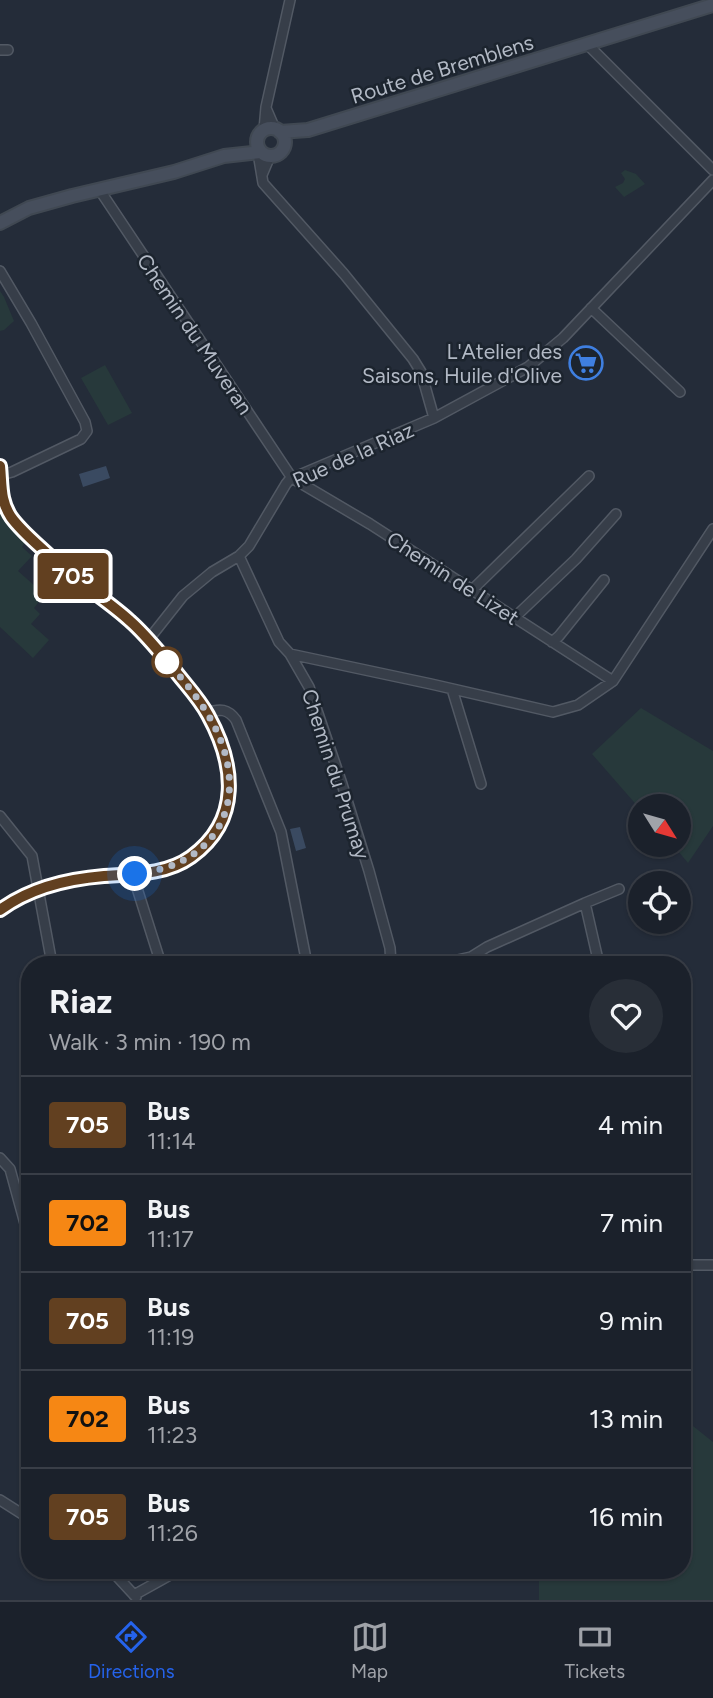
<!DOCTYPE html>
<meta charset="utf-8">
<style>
body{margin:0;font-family:Figtree,sans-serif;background:#282e37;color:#f1f3f6;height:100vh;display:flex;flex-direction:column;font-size:26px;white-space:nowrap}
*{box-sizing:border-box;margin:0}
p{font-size:23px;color:#a0a3a9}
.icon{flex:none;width:38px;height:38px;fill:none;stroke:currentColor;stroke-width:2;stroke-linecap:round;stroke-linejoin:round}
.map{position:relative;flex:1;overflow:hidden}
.drawer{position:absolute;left:21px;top:956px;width:670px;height:623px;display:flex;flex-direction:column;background:#1b212b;border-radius:28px;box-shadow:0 2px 5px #0004,0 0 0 2px #393e47}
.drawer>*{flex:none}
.badge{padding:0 14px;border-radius:5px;font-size:24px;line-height:46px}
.needle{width:46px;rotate:127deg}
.fabs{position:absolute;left:628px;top:794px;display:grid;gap:14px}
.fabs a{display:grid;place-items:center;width:63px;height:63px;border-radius:50%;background:#1b212b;box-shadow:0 2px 5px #0004,0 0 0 2px #393e47;font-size:35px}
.you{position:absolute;width:35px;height:35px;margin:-18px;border:5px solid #fff;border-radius:50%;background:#1a73e8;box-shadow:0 0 0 10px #1a73e833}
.map>.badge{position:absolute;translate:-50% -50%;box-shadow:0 0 0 4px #fff}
.round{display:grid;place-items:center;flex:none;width:74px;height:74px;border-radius:37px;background:#282e37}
.overview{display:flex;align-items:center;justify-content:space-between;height:119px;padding:0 28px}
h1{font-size:33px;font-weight:700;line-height:52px}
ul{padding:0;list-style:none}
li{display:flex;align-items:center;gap:21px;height:98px;padding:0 28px;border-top:2px solid #393e47}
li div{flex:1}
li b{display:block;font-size:26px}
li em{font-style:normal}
li .badge{min-width:77px;font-weight:700;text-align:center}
.dock{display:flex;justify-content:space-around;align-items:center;height:98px;border-top:2px solid #393e47;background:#1b212b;font-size:19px;color:#a0a3a9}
.dock a{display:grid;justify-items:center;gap:4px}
.dock .current{color:#2563eb}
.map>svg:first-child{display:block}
</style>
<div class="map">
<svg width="713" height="1600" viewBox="0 0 713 1600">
<rect width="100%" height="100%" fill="#242c39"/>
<path fill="#27393b" d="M625,170L636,174L645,184L624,197L615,187L623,183L625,179L621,173Z
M0,291L4,297L14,321L4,330L0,331Z
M105,365L132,413L108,425L81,378Z
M0,511L26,541L22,547L32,556L18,571L36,587L33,591L41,599L34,608L40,614L31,624L49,640L33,658L0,627Z
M641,708L713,751V826L688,863L673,845H679V807H640V809L592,754Z
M683,1418L713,1442V1600H539V1570H682Z"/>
<path fill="#3a4a61" d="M106,466L110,478L83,487L79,474Z
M300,827L306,848L296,851L290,829Z"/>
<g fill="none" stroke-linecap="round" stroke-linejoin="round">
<defs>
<path id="street" d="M587,44L713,170
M0,50H8
M266,108L275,129
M264,130L266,107L290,0
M262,153L259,159L263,183L344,274L413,359L421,372L434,418
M262,175L270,156
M99,189L292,478L370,524L613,681
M0,271L31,323L85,422L87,431L81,439L12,472L1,475
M591,308L680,392
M0,466C1,482 0,499 7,512C16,526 29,537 40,547C52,558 64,569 76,579C93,594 113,606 130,621C146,635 159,652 173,668C184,683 199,698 208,715C235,765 242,820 191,857C166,875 133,873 104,876C67,879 30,888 0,910
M239,556L279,642L290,654L309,687L342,784L369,871L390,948L391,964
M472,590L589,476
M514,618L576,559L616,514
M149,639L183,596L212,572L239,556L249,546L286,484L290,479L434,418L528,367L563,338L713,180
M552,642L559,636L604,580
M290,654L431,684L553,712L578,705L613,681L713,529
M452,689L481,784
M207,713C220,708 228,709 236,720L281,832L307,964
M0,816L32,856L52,964
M135,874L136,885L161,964
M439,964L471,957L487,947L585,903
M599,964L585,903L619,889
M0,1158L10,1169L30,1242
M682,1265H713
M0,1500L30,1519
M111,1570L136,1597
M134,1595L179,1570"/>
<path id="secondary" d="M257 142a14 14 0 1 1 28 0a14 14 0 1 1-28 0Z
M280,132L308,130L713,5
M0,223L29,208L72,196L174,172L224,156L260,152"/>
</defs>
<use href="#street" stroke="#525964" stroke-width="12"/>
<use href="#secondary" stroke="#404852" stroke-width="16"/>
<use href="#street" stroke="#373e49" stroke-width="9"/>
<use href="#secondary" stroke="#464e5c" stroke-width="12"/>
</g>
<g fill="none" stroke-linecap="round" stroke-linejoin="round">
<defs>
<path id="line" d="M0,466C2,486 0,500 11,517C19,528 30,538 40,547C53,559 66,571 80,582C97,595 115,607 130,621C146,635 159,652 173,668C184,683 199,698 208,715C235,764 242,820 191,857C166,875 133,874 104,876C67,879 30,888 0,910"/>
</defs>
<use href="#line" stroke="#fff" stroke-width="16"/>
<use href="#line" stroke="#624020" stroke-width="10"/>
<path stroke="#b2b9c5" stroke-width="7" stroke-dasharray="0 12.6" d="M135,874C228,864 253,788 207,713C196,695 181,677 167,662"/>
</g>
<defs>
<symbol id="supermarket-ring" viewBox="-11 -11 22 22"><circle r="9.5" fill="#1c242e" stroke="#3f7fe0" stroke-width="1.5"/><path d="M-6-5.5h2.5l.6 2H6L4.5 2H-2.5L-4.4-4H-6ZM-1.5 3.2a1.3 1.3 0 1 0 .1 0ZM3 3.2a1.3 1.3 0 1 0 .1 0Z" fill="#3f7fe0"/></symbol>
</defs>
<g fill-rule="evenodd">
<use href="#supermarket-ring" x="567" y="344" width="38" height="38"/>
</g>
<circle fill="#fff" stroke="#624020" stroke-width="3.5" cx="167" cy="662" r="14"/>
<g text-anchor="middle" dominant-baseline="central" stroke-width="5" stroke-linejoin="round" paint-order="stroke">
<g font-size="21" fill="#b2b9c5" stroke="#1c242e">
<text transform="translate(442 69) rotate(-17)">Route de Bremblens</text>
<text transform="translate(195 334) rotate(56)">Chemin du Muveran</text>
<text transform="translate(353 455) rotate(-24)">Rue de la Riaz</text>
<text transform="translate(453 578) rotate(33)">Chemin de Lizet</text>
<text transform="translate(336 774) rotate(72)">Chemin du Prumay</text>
</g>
<g font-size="21" fill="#b2b9c5" stroke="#1c242e" text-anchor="end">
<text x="562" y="351">L'Atelier des<tspan x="562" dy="24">Saisons, Huile d'Olive</tspan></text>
</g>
</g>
</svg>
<div class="fabs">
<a><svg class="needle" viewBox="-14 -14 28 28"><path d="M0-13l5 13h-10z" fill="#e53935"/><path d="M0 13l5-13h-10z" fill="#a0a3a9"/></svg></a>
<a><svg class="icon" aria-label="locate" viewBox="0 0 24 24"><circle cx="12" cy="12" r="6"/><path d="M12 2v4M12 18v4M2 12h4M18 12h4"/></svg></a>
</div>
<div class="you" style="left:135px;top:874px"></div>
<b class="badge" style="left:73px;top:576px;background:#624020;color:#fff">705</b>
<section class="drawer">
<div class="overview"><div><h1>Riaz</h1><p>Walk · 3 min · 190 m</p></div><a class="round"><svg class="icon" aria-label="heart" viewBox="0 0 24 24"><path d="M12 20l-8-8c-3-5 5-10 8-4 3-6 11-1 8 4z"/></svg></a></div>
<ul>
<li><span class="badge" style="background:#624020;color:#fff">705</span><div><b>Bus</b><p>11:14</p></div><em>4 min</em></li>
<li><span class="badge" style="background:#f68714;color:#111">702</span><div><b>Bus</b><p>11:17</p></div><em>7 min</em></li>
<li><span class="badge" style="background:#624020;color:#fff">705</span><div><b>Bus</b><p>11:19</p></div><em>9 min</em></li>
<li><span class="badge" style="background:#f68714;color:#111">702</span><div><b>Bus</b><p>11:23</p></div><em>13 min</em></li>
<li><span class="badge" style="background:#624020;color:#fff">705</span><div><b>Bus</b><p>11:26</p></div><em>16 min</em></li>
</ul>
</section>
</div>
<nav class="dock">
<a class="current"><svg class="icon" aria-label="directions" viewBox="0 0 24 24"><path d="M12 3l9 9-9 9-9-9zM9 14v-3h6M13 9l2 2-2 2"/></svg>Directions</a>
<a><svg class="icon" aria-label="map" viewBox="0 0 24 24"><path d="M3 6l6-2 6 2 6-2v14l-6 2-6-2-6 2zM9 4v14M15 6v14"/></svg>Map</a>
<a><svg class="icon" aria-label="tickets" viewBox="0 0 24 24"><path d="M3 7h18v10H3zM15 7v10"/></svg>Tickets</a>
</nav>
